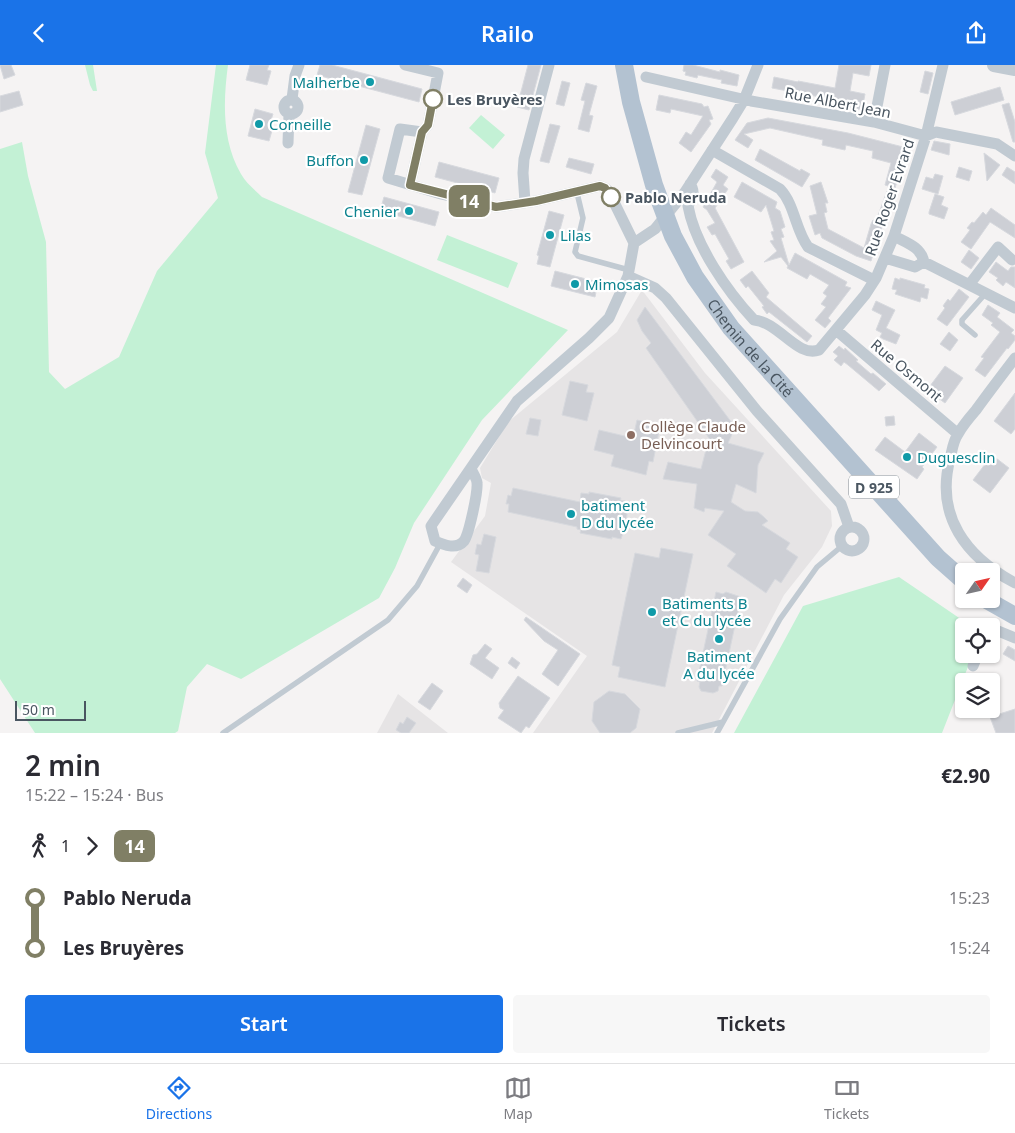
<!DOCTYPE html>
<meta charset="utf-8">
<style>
body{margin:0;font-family:"Noto Sans",sans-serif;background:#f7f7f7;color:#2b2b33;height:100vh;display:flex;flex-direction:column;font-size:19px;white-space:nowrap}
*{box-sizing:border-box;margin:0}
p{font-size:16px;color:#7c7c81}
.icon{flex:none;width:28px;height:28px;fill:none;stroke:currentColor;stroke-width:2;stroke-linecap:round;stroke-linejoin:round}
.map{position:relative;height:668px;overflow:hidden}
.details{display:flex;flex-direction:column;background:#fff;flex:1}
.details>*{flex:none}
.badge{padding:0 10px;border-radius:8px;font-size:18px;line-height:32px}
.needle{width:32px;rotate:56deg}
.fabs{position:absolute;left:955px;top:498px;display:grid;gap:10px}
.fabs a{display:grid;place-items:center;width:45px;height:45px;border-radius:5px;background:#fff;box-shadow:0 1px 4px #0004;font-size:25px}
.scale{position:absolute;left:15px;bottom:12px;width:71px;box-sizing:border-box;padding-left:5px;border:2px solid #4a5661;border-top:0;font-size:14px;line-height:18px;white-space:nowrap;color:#4a5661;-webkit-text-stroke:4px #fff;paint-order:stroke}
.map>.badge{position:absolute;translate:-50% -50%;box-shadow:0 0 0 2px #fff}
.legs{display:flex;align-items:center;gap:8px;height:55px;padding:0 25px;font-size:16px}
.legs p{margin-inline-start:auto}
.overview{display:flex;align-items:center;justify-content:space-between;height:85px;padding:0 25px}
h1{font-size:28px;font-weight:600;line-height:38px}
.button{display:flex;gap:10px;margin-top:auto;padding:10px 25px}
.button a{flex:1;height:58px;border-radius:5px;background:#1a73e8;color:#fff;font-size:20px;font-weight:600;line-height:58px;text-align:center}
.button a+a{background:#f7f7f7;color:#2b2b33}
ul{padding:0 25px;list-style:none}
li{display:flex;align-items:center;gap:18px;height:50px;font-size:19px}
li i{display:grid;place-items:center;width:8px;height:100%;margin:0 6px;background:currentColor}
li i::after{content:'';width:12px;height:12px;margin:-6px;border:4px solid;border-radius:50%;background:#fff}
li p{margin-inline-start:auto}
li:first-child i{background:linear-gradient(#0000 50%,currentColor 0)}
li:last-child i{background:linear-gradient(currentColor 50%,#0000 0)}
header{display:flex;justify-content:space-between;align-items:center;height:65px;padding:0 25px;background:#1a73e8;color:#fff;font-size:22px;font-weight:600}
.menu{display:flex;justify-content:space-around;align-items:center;height:70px;border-top:1px solid #e1e1e2;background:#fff;font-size:14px;color:#7c7c81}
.menu a{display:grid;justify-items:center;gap:2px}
.menu .current{color:#1a73e8}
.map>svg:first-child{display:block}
</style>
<header><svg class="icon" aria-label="back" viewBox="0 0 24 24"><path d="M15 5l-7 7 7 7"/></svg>Railo<svg class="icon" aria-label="share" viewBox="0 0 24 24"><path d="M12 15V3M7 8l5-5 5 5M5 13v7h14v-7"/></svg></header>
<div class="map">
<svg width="1015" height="668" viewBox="0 0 1015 668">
<rect width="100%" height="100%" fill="#f5f3f3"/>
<path fill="#e6e4e5" d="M642,225L705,308L831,446L832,461L822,482L784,530L712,668H533L587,591L451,497L485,451L491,418L482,413L480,403L508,357L617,267Z
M398,629L448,668H377Z"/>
<path fill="#c3f1d5" d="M85,0H93L97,26H93L90,20Z
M216,0H228C223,37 222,76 241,109C246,118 255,125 262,132L568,265L482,355L414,458L395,503L379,533L241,614L207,599L187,622L178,666L175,668H35L0,614V84L22,77L28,111L46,177L49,307L65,324L119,292L157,206L218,133L205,88Z
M481,50L505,70L493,84L469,63Z
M447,170L518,198L508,223L437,195Z
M899,512L971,561H964V589H973L942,668H734L803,541Z"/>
<path fill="#cdcfd5" stroke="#d7d9de" d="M0,0H11L15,10L4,14Z
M250,0H269L267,5L271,6L267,20L246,15Z
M320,0H332L422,24L419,37L317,10Z
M528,0H541L529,45L517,42Z
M684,0H693L720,7V5L739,10L737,21L721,18L722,15L698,10L697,13L685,10L686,7L683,6Z
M839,0H871L869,11L853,8L850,26L865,29L862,45L824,37L825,33L772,23L774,12L798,17V16L835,23Z
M925,6L933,8L928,29L920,27Z
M562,16L570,18L564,41L556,39Z
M586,18L597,21L589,50L593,51L589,67L578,64L585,36L581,35Z
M1000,22L1004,35L955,50L951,37Z
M19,26L23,40L0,47V31Z
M659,30L702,39L704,42L708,41L713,54L709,55L711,59L691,87L679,78L686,67L691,70L703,51L671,44L670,48L656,45Z
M1009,38L1015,57V77H1013L1002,40Z
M255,44L273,49L269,61L273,62L269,76L248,71Z
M768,53L848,68L907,83L895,123L885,120L891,98L872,93L873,86L846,80L845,85L822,80L823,75L770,63L744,69L753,75L748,83L735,75L747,58Z
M550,59L560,61L549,98L540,96Z
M366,60L380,64L362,130L348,127Z
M934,76L950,79L949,90L931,85Z
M760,84L800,106L801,104L810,109L802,122L755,95Z
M984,88L1000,100L987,116Z
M569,93L594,99L591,109L566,102Z
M439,97L499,113L495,128L435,112Z
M959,102L972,106L969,116L956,112Z
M1007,102L1015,107V119L1002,110Z
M716,104L728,112L723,120L728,124L715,143L744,197L731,204L726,196L729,194L715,169L712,170L707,162L715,158L707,145L703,142L717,117L711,112Z
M935,109L943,111L938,129L922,124L926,112L933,114Z
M742,117L777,137L775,143L780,146L785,162L781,164L784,172L781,173L789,200L795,188L847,217L845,221L851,223L828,253L831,256L825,263L815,255L826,242L821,239L827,231L823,228L829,220L810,209L807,214L787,203L788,201L781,192L764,197L777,186L770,176L774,175L771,167L774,166L766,140L761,147L734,132Z
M821,117L828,138H825L827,147L824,148L828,164L864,183L871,159L873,155L876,156L887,126L897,129L894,139L890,138L871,196L856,191L822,173L820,168L815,170L809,151L817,149L810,121Z
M935,129L944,132L941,140L948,143L944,154L929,149V147Z
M384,132L439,147L435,161L380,146Z
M991,143L1015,160V173L990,157L971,184L961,177L970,165L967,163L972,157L974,158L983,147L986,150Z
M549,146L564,150L550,202L537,199L539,191L537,190Z
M969,185L979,193L971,204L961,197Z
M996,197L1008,206L1011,202H1015V223L1006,217L1003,221L996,215L998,213L989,207Z
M555,206L598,217L595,232L551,221Z
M752,206L769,228L766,232L812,271L807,277L769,247L767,249L762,242L764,241L748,221L746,223L740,215Z
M895,213L900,215V213L925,220L924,223L929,224L927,234L921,232L920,237L895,229L897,225L892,224Z
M959,224L969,232L947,261L937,254L945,243L943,241L945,238L948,234L950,236Z
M876,236L895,245L886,263L900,270L896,279L883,274L880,272L882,268L876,265L882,250L872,245Z
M988,240L1000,248L997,252L1014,265L1011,268L1015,271V275L1008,284L1007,283L985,312L975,305L984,293L981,292L1000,267L991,260L993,258L982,250Z
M645,242L732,358L730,359L734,365L728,378L764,388L758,400L756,428L736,419L731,437L745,446L758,447L764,452L768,456L762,460L790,478L786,484L798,492L781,518L775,514L766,528L727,501L736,489L708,470L724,446L705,443L704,447L694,443L697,419L663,414L668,397L701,404L709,373L646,283L651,278L642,266L637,255Z
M949,267L958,275L950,286L940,279Z
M839,281L844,285L845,283L858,295L856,296L871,309L873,308L886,319L879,326L848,300L844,297L841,301L834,295L838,291L833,287Z
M945,301L963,313L945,338L927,325Z
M570,316L588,320L586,327L594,328L587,356L562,350Z
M1015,328V364L1011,369L994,356Z
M894,351L895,360L886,361L885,352Z
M530,353L541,355L538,371L526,369Z
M637,355L660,361L653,397L649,396L646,410L611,401L614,390L594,385L599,365L633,373Z
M919,368L937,382L922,402L924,404L917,414L875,385L885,372L905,387Z
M992,390L1009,403L990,428L973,415Z
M513,423L580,437L581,428L589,429V427L621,433L620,435L629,437L625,462L621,474L612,472V474L580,468L581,465L577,464V462L508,447L509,439H506L508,430L511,431Z
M484,469L496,472L489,508L476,506L479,490L475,489L477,479L481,480Z
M661,483L693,489L665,622L618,612L620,602L612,600L635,488L659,493Z
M463,513L472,520L467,528L457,521Z
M716,527L723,529L726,527L741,532L722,621H719L718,626L713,628L701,626L699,622L700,617L697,616Z
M526,552L580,589L558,621L542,609L558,585L544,576L524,555Z
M485,579L492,584L485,593L499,603L492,614L470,599L473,590L477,589Z
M1008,581L1015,585V596L1003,589Z
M512,592L520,598L516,604L508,598Z
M518,611L550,633L529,663L526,661L521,668L498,653L504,645L500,643L499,638Z
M432,618L443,626L430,645L418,637Z
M609,626L625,629L640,644L636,663L630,668H600L592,656L594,637Z
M1015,644V668H996L990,652Z
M407,652L416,658L409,668H401L396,665L400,657L403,659Z"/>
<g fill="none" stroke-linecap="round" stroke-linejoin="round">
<path stroke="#c1cad2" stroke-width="5.5" d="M577,128L583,153L575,187L578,191L629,205
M975,270L962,259V255L986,228
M223,668L388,555L417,521L440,479
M678,668L723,657
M717,668L780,554L817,502L842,481"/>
<path stroke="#c1cad2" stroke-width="11" d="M405,0L438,8L428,60L422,67L410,120
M646,12L751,36L874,57L926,71L936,67L997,79L1015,91
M292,34L295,11L299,0
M284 42a7 7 0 1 1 14 0a7 7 0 1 1-14 0Z
M874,57L885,0
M422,67L400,64L388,113L441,129L496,142L536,136L600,121L605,123L609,127L634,178
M288,78L289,49
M712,85L780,124C795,140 795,164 808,182L874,215
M690,119C696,127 692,133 688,141C695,180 727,226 754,255C779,257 797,293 819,285L865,230L876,213L894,171L926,71L943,0
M525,137L523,108L524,94L549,0
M894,171C907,178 921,182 924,197
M885,193L915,202L924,197
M924,197L1015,243
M628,211L655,223L666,233L757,346L841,439L849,462
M969,220L998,182L1012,195
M836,265L958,369
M1015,293C1002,310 989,327 976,345C970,352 963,360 958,369C953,376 952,386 950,394C935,451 966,492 1015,518
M471,404C473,408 477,414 477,418C478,427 469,469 464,476C456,485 444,480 435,476L431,461L517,336L589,273L609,253L628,211L634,178L655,164L685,127L733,53L744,35L758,0
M840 474a12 12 0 1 1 24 0a12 12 0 1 1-24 0Z
M991,563L1015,573
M973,601L978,589"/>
<path stroke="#c1cad2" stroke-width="14" d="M994,0L1015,4"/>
<g stroke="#b3c2d1" stroke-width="18">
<path id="s1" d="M624,0L631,37L654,120L673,171L695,212L731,263L938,493L964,516"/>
<path d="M985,534L1015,551"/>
</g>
</g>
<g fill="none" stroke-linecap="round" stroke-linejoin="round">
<defs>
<path id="line-1" d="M433,34L428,60L422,67L410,120L496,142L536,136L600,121L605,123L611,132"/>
</defs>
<use href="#line-1" stroke="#fff" stroke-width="11"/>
<use href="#line-1" stroke="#807f65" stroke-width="8"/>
</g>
<g fill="#0f9aa8" stroke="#fff" stroke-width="2">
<circle cx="370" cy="17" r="5"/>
<circle cx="259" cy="59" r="5"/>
<circle cx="364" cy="95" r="5"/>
<circle cx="409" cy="146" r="5"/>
<circle cx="550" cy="170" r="5"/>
<circle cx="575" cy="219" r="5"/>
<circle cx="907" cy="392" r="5"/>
<circle cx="571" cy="449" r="5"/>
<circle cx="652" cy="547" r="5"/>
<circle cx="719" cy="574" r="5"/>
</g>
<g fill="#fff" stroke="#807f65" stroke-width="2.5">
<circle cx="433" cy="34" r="9"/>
<circle cx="611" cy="132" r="9"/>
</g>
<circle fill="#8d6e63" stroke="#fff" stroke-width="2" cx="631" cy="370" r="5"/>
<g text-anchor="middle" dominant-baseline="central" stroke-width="4.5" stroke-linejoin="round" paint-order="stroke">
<rect fill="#fff" stroke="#808990" stroke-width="1" x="849" y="410.5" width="50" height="23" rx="4"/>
<g font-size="14" font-weight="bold" fill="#4a5661">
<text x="874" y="422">D 925</text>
</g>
<g font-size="15" fill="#0d838f" stroke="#fff" text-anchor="start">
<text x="360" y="17" text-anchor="end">Malherbe</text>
<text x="269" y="59">Corneille</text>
<text x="354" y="95" text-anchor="end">Buffon</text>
<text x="399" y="146" text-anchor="end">Chenier</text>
<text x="560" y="170">Lilas</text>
<text x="585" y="219">Mimosas</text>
<text x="917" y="392">Duguesclin</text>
<text x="581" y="440">batiment<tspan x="581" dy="17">D du lycée</tspan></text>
<text x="662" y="538">Batiments B<tspan x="662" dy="17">et C du lycée</tspan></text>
<text x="719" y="591" text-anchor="middle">Batiment<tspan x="719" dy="17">A du lycée</tspan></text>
</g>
<g font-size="15" font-weight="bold" fill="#4a5661" stroke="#fff" text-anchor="start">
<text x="447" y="34">Les Bruyères</text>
<text x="625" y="132">Pablo Neruda</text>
</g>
<g font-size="15" fill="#4a5661" stroke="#fff">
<text transform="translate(838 37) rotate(11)">Rue Albert Jean</text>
<text transform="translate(889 132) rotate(-71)">Rue Roger Evrard</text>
<text stroke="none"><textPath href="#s1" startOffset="315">Chemin de la Cité</textPath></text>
<text transform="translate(907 305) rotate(40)">Rue Osmont</text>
</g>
<g font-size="15" fill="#785e54" stroke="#fff" text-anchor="start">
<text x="641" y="361">Collège Claude<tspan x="641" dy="17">Delvincourt</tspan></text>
</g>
</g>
</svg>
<div class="fabs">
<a><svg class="needle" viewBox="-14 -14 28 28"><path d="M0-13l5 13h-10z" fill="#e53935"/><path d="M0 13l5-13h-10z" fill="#7c7c81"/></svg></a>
<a><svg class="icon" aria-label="locate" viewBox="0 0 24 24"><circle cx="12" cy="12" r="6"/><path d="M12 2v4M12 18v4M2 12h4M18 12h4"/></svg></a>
<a><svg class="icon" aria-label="layers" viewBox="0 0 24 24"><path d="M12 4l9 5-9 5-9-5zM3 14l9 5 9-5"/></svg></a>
</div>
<div class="scale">50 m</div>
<b class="badge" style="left:469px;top:136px;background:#807f65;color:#fff">14</b>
</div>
<section class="details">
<div class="overview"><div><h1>2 min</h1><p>15:22 – 15:24 · Bus</p></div><b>€2.90</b></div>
<div class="legs"><svg class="icon" aria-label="walk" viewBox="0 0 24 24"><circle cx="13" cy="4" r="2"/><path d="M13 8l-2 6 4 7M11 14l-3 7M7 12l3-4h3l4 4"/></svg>1<svg class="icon" aria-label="forward" viewBox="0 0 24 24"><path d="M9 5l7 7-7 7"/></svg><b class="badge" style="background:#807f65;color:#fff">14</b></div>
<ul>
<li><i style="color:#807f65"></i><b>Pablo Neruda</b><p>15:23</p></li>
<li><i style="color:#807f65"></i><b>Les Bruyères</b><p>15:24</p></li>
</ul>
<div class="button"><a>Start</a><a>Tickets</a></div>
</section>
<nav class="menu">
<a class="current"><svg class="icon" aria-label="directions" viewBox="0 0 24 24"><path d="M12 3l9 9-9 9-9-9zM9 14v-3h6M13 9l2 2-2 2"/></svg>Directions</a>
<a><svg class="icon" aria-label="map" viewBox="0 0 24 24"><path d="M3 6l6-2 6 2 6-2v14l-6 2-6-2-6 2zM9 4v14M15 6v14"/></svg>Map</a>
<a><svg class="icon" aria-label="tickets" viewBox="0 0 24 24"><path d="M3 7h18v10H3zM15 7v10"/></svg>Tickets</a>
</nav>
